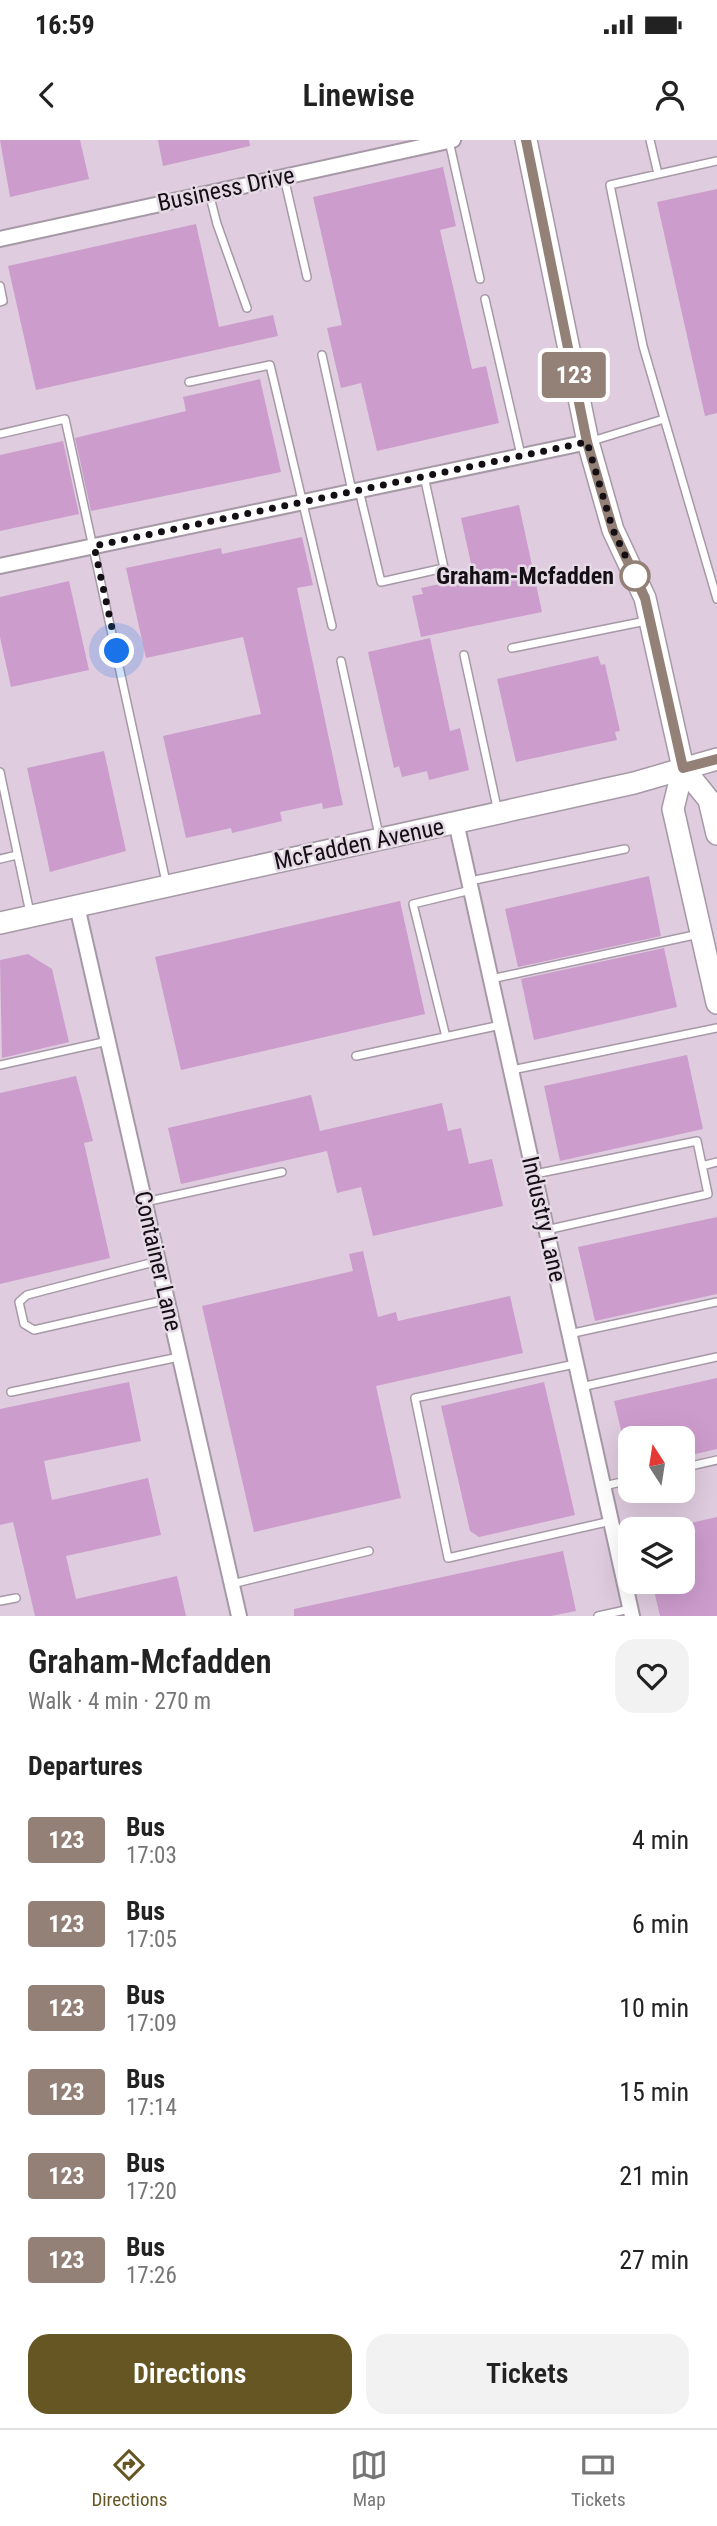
<!DOCTYPE html>
<meta charset="utf-8">
<style>
body{margin:0;font-family:"Roboto Condensed",sans-serif;background:#f2f2f2;color:#222;height:100vh;display:flex;flex-direction:column;font-size:26px;white-space:nowrap}
*{box-sizing:border-box;margin:0}
p{font-size:23px;color:#767676}
.icon{flex:none;width:38px;height:38px;fill:none;stroke:currentColor;stroke-width:2;stroke-linecap:round;stroke-linejoin:round}
.map{position:relative;height:1476px;overflow:hidden}
.details{display:flex;flex-direction:column;background:#fff;flex:1}
.details>*{flex:none}
.badge{padding:0 14px;border-radius:5px;font-size:24px;line-height:46px}
.needle{width:46px;rotate:348deg}
.controls{position:absolute;left:618px;top:1286px;display:grid;gap:14px}
.controls a{display:grid;place-items:center;width:77px;height:77px;border-radius:14px;background:#fff;box-shadow:0 7px 28px #0002;font-size:35px}
.you{position:absolute;width:35px;height:35px;margin:-18px;border:5px solid #fff;border-radius:50%;background:#1a73e8;box-shadow:0 0 0 10px #1a73e833}
.map>.badge{position:absolute;translate:-50% -50%;box-shadow:0 0 0 4px #fff}
h2{padding:0 28px;font-size:26px;line-height:63px}
.round{display:grid;place-items:center;flex:none;width:74px;height:74px;border-radius:21px;background:#f2f2f2}
.headline{display:flex;align-items:center;justify-content:space-between;height:119px;padding:0 28px}
h1{font-size:33px;font-weight:600;line-height:52px}
.button{display:flex;gap:14px;margin-top:auto;padding:14px 28px}
.button a{flex:1;height:80px;border-radius:21px;background:#665623;color:#fff;font-size:28px;font-weight:600;line-height:80px;text-align:center}
.button a+a{background:#f2f2f2;color:#222}
ul{padding:0;list-style:none}
li{display:flex;align-items:center;gap:21px;height:84px;padding:0 28px}
li div{flex:1}
li b{display:block;font-size:26px}
li em{font-style:normal}
li .badge{min-width:77px;font-weight:700;text-align:center}
.status{display:flex;justify-content:space-between;align-items:center;height:49px;padding:0 35px;background:#fff;direction:ltr}
.status svg{height:19px;fill:currentColor}
header{display:flex;justify-content:space-between;align-items:center;height:91px;padding:0 28px;background:#fff;font-size:32px;font-weight:600}
.tab-bar{display:flex;justify-content:space-around;align-items:center;height:98px;border-top:2px solid #e0e0e0;background:#fff;font-size:19px;color:#767676}
.tab-bar a{display:grid;justify-items:center;gap:4px}
.tab-bar .on{color:#665623}
.map>svg:first-child{display:block}
</style>
<div class="status"><b>16:59</b><svg viewBox="0 0 49 12"><path d="M0 12V9h3v3zM5 12V6h3v6zM10 12V3h3v9zM15 12V0h3v12zM26 1h20v11H26zM47 4h2v5h-2z"/></svg></div>
<header><svg class="icon" aria-label="back" viewBox="0 0 24 24"><path d="M15 5l-7 7 7 7"/></svg>Linewise<svg class="icon" aria-label="person" viewBox="0 0 24 24"><circle cx="12" cy="8" r="4"/><path d="M4 21q1-7 8-7t8 7"/></svg></header>
<div class="map">
<svg width="717" height="1476" viewBox="0 0 717 1476">
<rect width="100%" height="100%" fill="#e7dae7"/>
<path fill="#dfccdf" fill-rule="evenodd" d="M0,0H717V1476H0ZM630,1298H682V1351H630ZM630,1390H682V1442H630Z"/>
<path fill="#cc9ccd" d="M0,0H80L89,39L10,57Z
M158,0H249L250,6L163,26Z
M443,27L456,86L440,90L472,229L486,226L499,283L377,311L361,243L341,248L327,188L342,185L313,57Z
M717,49V273L705,276L657,62Z
M196,84L219,187L273,175L278,196L36,250L8,126Z
M260,239L281,332L91,371L75,298L186,271L183,257Z
M63,301L79,374L0,391V315Z
M519,365L542,472L421,497L412,456L423,454L421,448L474,437L461,378Z
M302,397L313,445L297,448L343,665L323,669L322,663L280,672L282,681L232,693L231,688L186,698L163,596L261,574L243,497L146,518L126,428L221,408L222,414Z
M69,441L89,530L11,547L0,497V457Z
M430,498L450,591L460,588L469,630L429,640L427,631L402,637L399,626L394,628L368,512Z
M598,516L601,525L605,524L620,591L615,592L617,600L516,622L497,539Z
M104,611L126,711L50,732L27,628Z
M649,736L661,796L518,827L505,769Z
M400,761L425,874L181,930L155,817Z
M664,808L677,867L534,900L521,839Z
M28,814L52,829L69,902L2,918L0,820Z
M687,915L703,989L560,1021L544,946Z
M76,936L93,1001L84,1003L110,1118L0,1144V953Z
M311,955L320,991L442,963L448,991L461,988L469,1024L492,1019L503,1066L373,1096L361,1047L337,1053L327,1011L181,1044L168,988Z
M717,1077V1154L595,1181L578,1107Z
M363,1111L378,1177L396,1172L398,1181L510,1156L523,1213L376,1246L401,1358L254,1392L202,1166L353,1131L349,1114Z
M717,1238V1309L682,1317V1298H623L614,1261Z
M129,1242L141,1301L44,1321L52,1360L148,1338L161,1395L66,1416L76,1459L177,1436L186,1476H35L13,1382L0,1385V1269Z
M544,1242L575,1375L479,1397L470,1391L441,1266Z
M717,1377V1476H660L652,1442H682V1385Z
M563,1411L576,1471L551,1476H294V1469Z"/>
<g fill="none" stroke-linecap="round" stroke-linejoin="round">
<defs>
<path id="lane" d="M650,0L658,34
M449,1L480,139
M717,21L610,45L643,206L717,459
M284,37L307,137
M209,53L217,84L247,168
M0,146L3,161L0,162
M485,159L521,315
M322,215L352,351
M189,242L270,225L332,486
M0,294L65,279L166,742
M592,301L664,279
M359,350L381,442L444,428L424,336
M512,508L646,481
M464,515L498,672
M341,521L379,695
M0,632L30,773
M0,719L17,715
M470,741L625,709
M491,839L699,794
M446,897L413,764L471,750
M356,916L501,885
M0,925L108,901
M512,930L717,888
M702,1026L717,1022
M535,1034L697,1001L708,1054L546,1090
M145,1062L282,1032
M158,1121L27,1155L19,1162L24,1184L34,1190L166,1160
M569,1194L717,1162
M575,1224L415,1258L448,1418L611,1381
M581,1247L717,1217
M11,1252L179,1217
M682,1328L717,1320
M604,1346L630,1340
M232,1444L369,1411
M0,1461L16,1458
M598,1476L630,1469"/>
<path id="street" d="M0,99L453,0
M0,426L588,302
M456,682L632,1476
M77,766L239,1476"/>
<path id="secondary" d="M526,0L588,302L613,390L645,458L683,628L673,669L717,863
M683,628L709,660L717,694
M0,783L634,643L717,619"/>
</defs>
<use href="#lane" stroke="#a699a6" stroke-width="10"/>
<use href="#street" stroke="#a699a6" stroke-width="18"/>
<use href="#secondary" stroke="#a699a6" stroke-width="24"/>
<use href="#lane" stroke="#fff" stroke-width="7"/>
<use href="#street" stroke="#fff" stroke-width="14"/>
<use href="#secondary" stroke="#fff" stroke-width="21"/>
</g>
<g fill="none" stroke-linecap="round" stroke-linejoin="round">
<defs>
<path id="line" d="M526,0L587,302L613,390L645,458L683,628L717,619"/>
</defs>
<use href="#line" stroke="#fff" stroke-width="16"/>
<use href="#line" stroke="#938177" stroke-width="10"/>
<path stroke="#140f14" stroke-width="7" stroke-dasharray="0 12.6" d="M117,511L94,406L587,302L613,390L635,436"/>
</g>
<circle fill="#fff" stroke="#938177" stroke-width="3.5" cx="635" cy="436" r="14"/>
<g text-anchor="middle" dominant-baseline="central" stroke-width="5" stroke-linejoin="round" paint-order="stroke">
<g font-size="24" fill="#140f14" stroke="#e7dae7">
<text transform="translate(226 49) rotate(-12)">Business Drive</text>
<text transform="translate(359 704) rotate(-12)">McFadden Avenue</text>
<text transform="translate(544 1079) rotate(77)">Industry Lane</text>
<text transform="translate(158 1121) rotate(77)">Container Lane</text>
</g>
<g font-size="24" font-weight="bold" fill="#140f14" stroke="#e7dae7" text-anchor="end">
<text x="614" y="436">Graham-Mcfadden</text>
</g>
</g>
</svg>
<div class="controls">
<a><svg class="needle" viewBox="-14 -14 28 28"><path d="M0-13l5 13h-10z" fill="#e53935"/><path d="M0 13l5-13h-10z" fill="#767676"/></svg></a>
<a><svg class="icon" aria-label="layers" viewBox="0 0 24 24"><path d="M12 4l9 5-9 5-9-5zM3 14l9 5 9-5"/></svg></a>
</div>
<div class="you" style="left:117px;top:511px"></div>
<b class="badge" style="left:574px;top:235px;background:#938177;color:#fff">123</b>
</div>
<section class="details">
<div class="headline"><div><h1>Graham-Mcfadden</h1><p>Walk · 4 min · 270 m</p></div><a class="round"><svg class="icon" aria-label="heart" viewBox="0 0 24 24"><path d="M12 20l-8-8c-3-5 5-10 8-4 3-6 11-1 8 4z"/></svg></a></div>
<h2>Departures</h2>
<ul>
<li><span class="badge" style="background:#938177;color:#fff">123</span><div><b>Bus</b><p>17:03</p></div><em>4 min</em></li>
<li><span class="badge" style="background:#938177;color:#fff">123</span><div><b>Bus</b><p>17:05</p></div><em>6 min</em></li>
<li><span class="badge" style="background:#938177;color:#fff">123</span><div><b>Bus</b><p>17:09</p></div><em>10 min</em></li>
<li><span class="badge" style="background:#938177;color:#fff">123</span><div><b>Bus</b><p>17:14</p></div><em>15 min</em></li>
<li><span class="badge" style="background:#938177;color:#fff">123</span><div><b>Bus</b><p>17:20</p></div><em>21 min</em></li>
<li><span class="badge" style="background:#938177;color:#fff">123</span><div><b>Bus</b><p>17:26</p></div><em>27 min</em></li>
</ul>
<div class="button"><a>Directions</a><a>Tickets</a></div>
</section>
<nav class="tab-bar">
<a class="on"><svg class="icon" aria-label="directions" viewBox="0 0 24 24"><path d="M12 3l9 9-9 9-9-9zM9 14v-3h6M13 9l2 2-2 2"/></svg>Directions</a>
<a><svg class="icon" aria-label="map" viewBox="0 0 24 24"><path d="M3 6l6-2 6 2 6-2v14l-6 2-6-2-6 2zM9 4v14M15 6v14"/></svg>Map</a>
<a><svg class="icon" aria-label="tickets" viewBox="0 0 24 24"><path d="M3 7h18v10H3zM15 7v10"/></svg>Tickets</a>
</nav>
